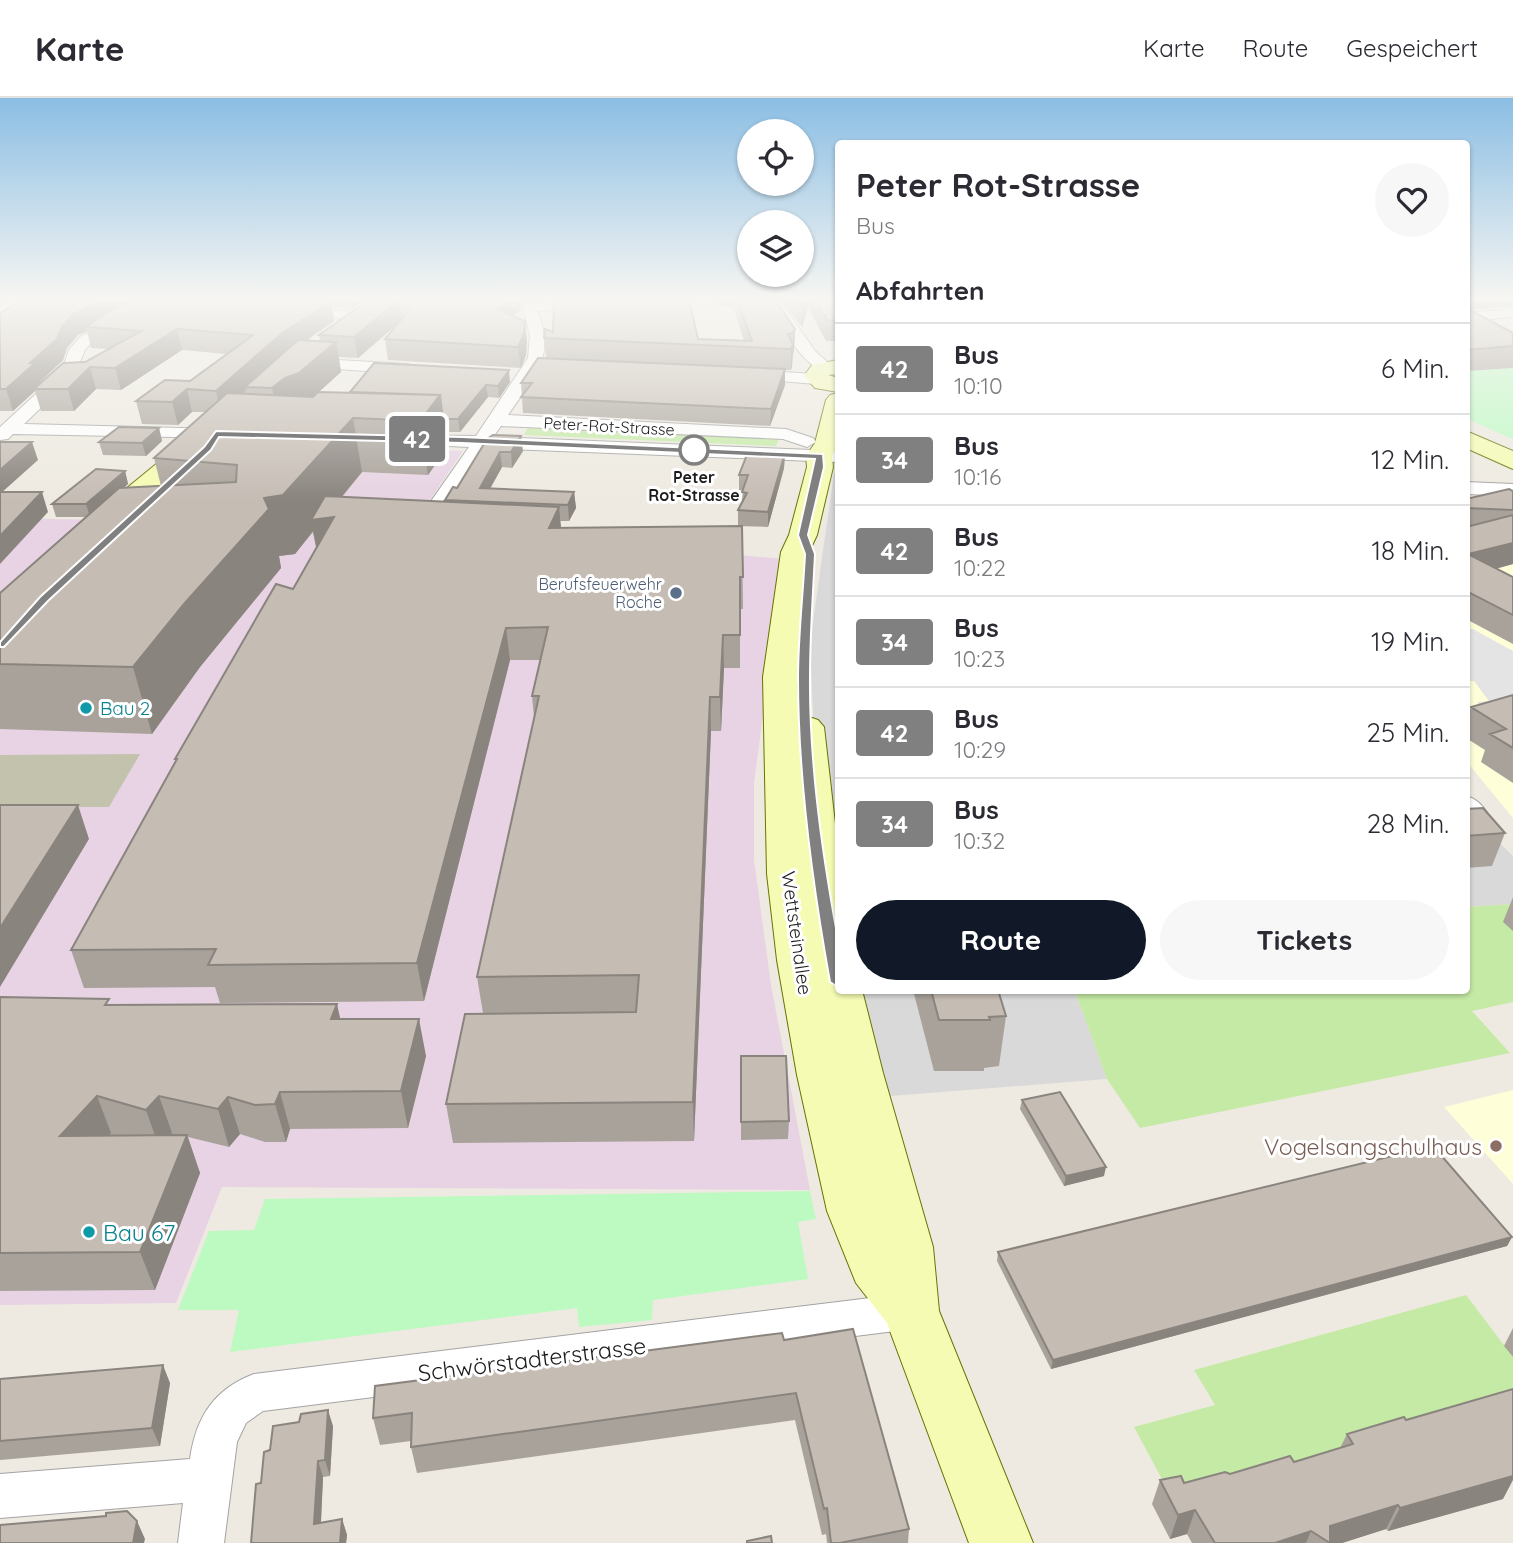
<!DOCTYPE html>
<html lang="de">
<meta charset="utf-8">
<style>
body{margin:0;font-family:Quicksand,sans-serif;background:#f7f7f7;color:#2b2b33;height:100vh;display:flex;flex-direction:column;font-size:26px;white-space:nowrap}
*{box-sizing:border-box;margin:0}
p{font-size:23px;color:#7c7c81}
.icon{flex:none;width:38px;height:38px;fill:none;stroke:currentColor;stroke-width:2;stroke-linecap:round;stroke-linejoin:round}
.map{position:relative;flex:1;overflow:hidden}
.details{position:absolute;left:835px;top:42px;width:635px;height:854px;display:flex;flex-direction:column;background:#fff;border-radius:7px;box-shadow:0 2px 5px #0004}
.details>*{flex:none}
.badge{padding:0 14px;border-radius:5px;font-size:24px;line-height:46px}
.controls{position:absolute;left:737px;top:21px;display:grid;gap:14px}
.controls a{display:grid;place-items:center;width:77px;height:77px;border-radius:50%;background:#fff;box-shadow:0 2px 5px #0004;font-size:35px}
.map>.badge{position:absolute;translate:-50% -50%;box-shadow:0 0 0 4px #fff}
h2{padding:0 21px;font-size:26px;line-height:63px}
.round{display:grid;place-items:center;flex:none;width:74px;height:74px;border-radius:37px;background:#f7f7f7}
.summary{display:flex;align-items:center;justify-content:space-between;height:119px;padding:0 21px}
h1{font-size:33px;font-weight:700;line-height:52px}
.cta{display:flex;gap:14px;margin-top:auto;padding:14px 21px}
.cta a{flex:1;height:80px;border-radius:42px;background:#111827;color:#fff;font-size:28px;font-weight:700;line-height:80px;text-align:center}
.cta a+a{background:#f7f7f7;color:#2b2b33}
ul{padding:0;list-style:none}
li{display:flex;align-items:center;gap:21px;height:91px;padding:0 21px;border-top:2px solid #e1e1e2}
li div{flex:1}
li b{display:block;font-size:26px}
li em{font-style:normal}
li .badge{min-width:77px;font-weight:700;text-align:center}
header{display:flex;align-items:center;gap:42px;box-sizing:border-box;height:98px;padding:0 35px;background:#fff;border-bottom:2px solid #e1e1e2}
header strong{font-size:33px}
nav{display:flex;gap:38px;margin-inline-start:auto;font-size:24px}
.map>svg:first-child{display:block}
</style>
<header>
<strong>Karte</strong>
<nav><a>Karte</a><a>Route</a><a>Gespeichert</a></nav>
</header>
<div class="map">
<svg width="1513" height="1445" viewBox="0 0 1513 1445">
<rect width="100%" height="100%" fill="#eeeae1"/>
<path fill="#dad9d9" d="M838,370V774L814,637L810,545L834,375Z
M1466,712L1513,758V806L1467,809Z
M859,893H1075L1107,981L878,999Z"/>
<path fill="#e7d3e3" d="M235,344L463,353L413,427L784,461L754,685V762L771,887L810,1092L222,1089L176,1205L0,1207V420L149,423Z"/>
<path fill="#feffd9" d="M1467,402L1513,404V720L1467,664Z
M1513,992V1086L1444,1009Z"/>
<path fill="#c2c2ad" d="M140,656L109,709H0V657Z"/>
<path fill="#c5eaa5" d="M530,325L780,338L776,348L524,337Z
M1513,806V904L1472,913L1510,955L1140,1030L1107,981L1075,893L1466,892L1467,809Z
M1466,1197L1513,1259V1311L1178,1411L1134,1329L1215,1307L1194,1272Z"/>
<path fill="#bcfac2" d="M1513,270V341L1467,321V273Z
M810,1093L816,1121L798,1124L808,1181L653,1202L652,1222L579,1229L577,1210L230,1254L239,1212H178L209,1133L254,1132L265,1101Z"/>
<path fill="#e4e4e4" d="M1467,531H1473L1513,553V619L1489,620L1477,604L1489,603L1474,583H1467Z"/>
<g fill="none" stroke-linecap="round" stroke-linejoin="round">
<defs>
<path id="minor" d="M12,201H29L0,219V209Z
M151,201H169L90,246L85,252L74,278L24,326L220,331L226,332L229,336L226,340L13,336L8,341L0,342V329L62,272L69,252L80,239Z
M577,201H596L598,204L591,208L538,213C555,263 535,277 508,317L786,331L813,340L816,344L807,349L783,341L501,328L493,339L838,353V364L486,350L439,420L447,426L444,430H418L415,426L469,349L408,346L399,341L402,337L476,338L528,260L530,238L523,209L525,206Z
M764,201H779L815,253L834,270L832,273C807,280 777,219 764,201Z
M297,209L357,214L364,218L357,222L292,216L290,213Z
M1513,211V219L1466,223V215Z
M302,260L408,266L416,271L408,276L296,268L294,265Z
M749,272L816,276L824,281L816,286L743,280L741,277L743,274Z
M1466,384L1513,386V398L1466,396Z
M1466,698C1477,701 1482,707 1488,716L1484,722L1474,724L1466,722Z
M911,1195L925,1201L931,1213L925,1225L911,1231L263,1313L246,1325L237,1344L224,1445H178L183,1405L0,1420V1376L190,1361C196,1319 214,1291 254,1276Z"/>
<path id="secondary" d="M838,262V276L828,277L838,280V294L815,290L804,278L812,267Z
M838,295V347L832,358L833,369L817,437L809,454L797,579L799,620L806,618L818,622L824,629L838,752V892H862L883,975L933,1149L939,1213L1033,1445H969L887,1225L856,1185L827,1113L797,977L777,862L767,776L763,579L781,454L789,437L807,369L806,358L815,345L826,302L830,297Z
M1466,333L1513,353V371L1466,350Z
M197,338L206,340L209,345L206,350L114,429L104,431L94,429L90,423L94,417L188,340Z"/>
</defs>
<use href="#minor" stroke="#a3a3a3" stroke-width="2"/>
<use href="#secondary" stroke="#657402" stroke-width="2"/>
<use href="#minor" fill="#fff" fill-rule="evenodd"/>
<use href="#secondary" fill="#f5fbb2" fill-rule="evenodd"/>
</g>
<path fill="#a9a29b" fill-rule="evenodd" d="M24,201H130V203L135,201H367L352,211L332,209L334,223L306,243L320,244L319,237L370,201H689L698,241L744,243L734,211L702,201H775L795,231L794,252L793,256L792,268L791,272H785V287L770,328L523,315L521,285L546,260L544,240L553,234L554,201L523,205L521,211L513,218L527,244L526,257L521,270L388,262L385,241L398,225L358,260L339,259L341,274L319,294L350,295L510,284L499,300L488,299L460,334H445L447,350L428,377L362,374L342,399L446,404L445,402L457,390L487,341L523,353L512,370L502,369L490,391L574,394L576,410L569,423H560L561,430L742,428L743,511H740V570H724L721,633H711L694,1043L453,1045L446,1006L483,915L477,879L534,619L532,598L541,562H510L424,903L220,905L215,889L84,890L71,852L176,663L175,661L293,491L316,450L313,434L295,456L279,458L281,470L200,569L152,636L0,631V495L86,419H56L52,406L125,373L128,386L123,390L161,388L154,360L205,314H192L178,327L142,326L136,303L190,283L227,256L182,252L121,292L96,291L74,313H41L35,293L13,313H0V215ZM87,233L91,250L109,251L85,264L41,285V283L63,262L67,250L78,237Z
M781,201H838V243H826L808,210L802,229Z
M1466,201H1513V208L1469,212L1513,235V270L1466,273Z
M159,330L162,343L146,358L103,357L99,344Z
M785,355L784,370L768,429L738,428V412L742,404L743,392H739V377Z
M1513,393V466L1496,471L1513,479V546L1466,521V401Z
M1513,597V685L1481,664L1485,652L1466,640V622L1471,609Z
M1466,711L1505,735L1492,768L1466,770Z
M1513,799V833L1503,824Z
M913,892H998L1006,918L999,968L984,970V973H934Z
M0,899L340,921L426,958L408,1030L290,1031L286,1044H265L240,1036L229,1049L188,1039L200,1075L155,1192L0,1193Z
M741,958L789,1023L788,1041L741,1042Z
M1022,1002L1104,1078L1064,1088L1020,1011Z
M1512,1139L1507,1148L1051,1271L997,1163L998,1154Z
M1513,1230V1259L1504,1248Z
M784,1242L909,1431L908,1445H827L826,1436L822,1437L795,1322L417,1375L411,1349V1343L380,1347L373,1320Z
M0,1281L170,1285L160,1348L0,1362Z
M1406,1322L1503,1401L1388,1433L1386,1431L1342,1445H1192L1187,1436L1170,1441L1152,1406L1160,1382L1184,1385L1294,1364L1340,1350L1347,1336Z
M333,1328L330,1378L323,1379L321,1425L342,1421L347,1437L346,1445L261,1385L270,1352Z"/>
<path fill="#8a847e" d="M103,201H130L132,208L86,229L87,233L78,237L67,250L63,262L41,283L42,287L34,291L35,293L13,313L6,291L72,217Z
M350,201H367L352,211Z
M508,201H556L523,205L521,211L498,232L496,211Z
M805,201H808V210L802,229V209Z
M1466,201H1513V208L1466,212Z
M399,202L402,222L358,260L354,239Z
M331,203L334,223L285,257L245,289L246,292L221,315L216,293L281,236Z
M525,223L527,244L526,257L521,270L518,249Z
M177,231L182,252L121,292L115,270Z
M795,231L794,252L793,256V235Z
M336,244L341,274L305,306L279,322L272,290L285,280Z
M793,247L792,268L791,272V251Z
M90,269L96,291L74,313L68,291Z
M785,271V287L770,328L771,311Z
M509,272L510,284L499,300L498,288Z
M486,287L488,299L460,334L458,321Z
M187,291L192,314L178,327L172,304Z
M440,297L447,350L428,377L420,323Z
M353,320L362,374L324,420L334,419L317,452L313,433L295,456L279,458L281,470L200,569L152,636L133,569L264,400Z
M159,330L162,343L146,358L142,345Z
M521,338L523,353L512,370L511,354Z
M32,344L38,362L0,396V372Z
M500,354L502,369L483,403L480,390Z
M785,355L784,370L768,429V414Z
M125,373L128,386L90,419L86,406Z
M42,394L48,414L0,466V438Z
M574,394L576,410L569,423L568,407Z
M559,409L562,439L549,430Z
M1513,445V466L1466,478L1468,456Z
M506,530L510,562L424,903L417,865Z
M723,537L724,570L721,633L720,599Z
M710,599L711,633L694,1043L693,1004Z
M78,707L89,741L0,889V830Z
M337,906L345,942L331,921Z
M419,921L426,958L408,1030L401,993Z
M280,994L290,1031L286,1044L275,1006Z
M97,998L111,1035L76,1075L60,1038Z
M159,998L172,1035L159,1049L146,1012Z
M228,999L240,1036L229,1049L218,1011Z
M187,1037L200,1075L155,1192L140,1154Z
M1106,1069L1104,1078L1064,1088L1066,1078Z
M1512,1139L1507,1148L1051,1271L1053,1262Z
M163,1267L170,1285L160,1348L152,1330Z
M328,1312L333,1328L330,1378L325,1362Z
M318,1363L323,1379L320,1442L314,1426Z
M1513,1378V1382L1503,1401L1388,1433L1400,1410Z
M1398,1407L1386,1431L1342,1445H1329L1330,1428Z
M1195,1412L1187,1436L1170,1441L1178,1417Z
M342,1421L347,1437L346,1445H340Z
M137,1423L145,1441L144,1445H133Z
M1311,1433L1306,1445H1275Z"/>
<path fill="#c5bcb4" stroke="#8a847e" stroke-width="2" d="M24,201H103L72,217L61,230L57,241L30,265H35L6,291H0V215Z
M135,201H302L331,203L281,236L216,293L187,291L172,304L136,303L165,282L190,283L253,237L177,231L115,270L90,269L68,291H34L63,265L85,264L141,233L86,229L106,215Z
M370,201H508L496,211L525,223L524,236L518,249L385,241L409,212L399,202L354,239L319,237Z
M554,201H689L698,241L752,243L737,201H775L795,231L793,235L788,236L793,247L791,251L544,240L545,231L553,234Z
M796,201H805L802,209Z
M814,201H838V223L827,222Z
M1466,210L1513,235V248L1466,252Z
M298,242L336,244L299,275L285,280L272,290L245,289Z
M538,260L785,271L771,311L521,299L532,285H521Z
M374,265L509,272L498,288L486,287L458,321H443L440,297L350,294Z
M318,294L440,297L420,323L353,320L283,397L264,400L269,411L184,506L133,569L0,566V495L119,390L236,384L237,367L154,360L227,295L313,299Z
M119,329L159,330L142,345L99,344Z
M493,337L521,338L511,354H500L480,390L574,394L568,407L445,402L453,389L457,390L487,341Z
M0,344H32L0,372Z
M748,354L785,355L768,414L738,412L747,395L742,394L748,377H739Z
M96,371L125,373L86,406H52Z
M1509,391L1513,393V412L1466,410V401Z
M0,394H42L0,438Z
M325,398L559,409L549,430L742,428L743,479H740V537H723L720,599H710L693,1004L446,1006L465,916L636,914L639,877L477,879L539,598H532L548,529L506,530L417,865L208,867L216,851L71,852L177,661H175L276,486L293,491L334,419L311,422Z
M1513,417V445L1468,456L1513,479V517L1466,493V429Z
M1513,597V650L1490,636L1506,631L1471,609Z
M0,707H78L0,830Z
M1483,710L1505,735L1466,738V711Z
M931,892H998L1006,918L989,919L990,922H939Z
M0,899L109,901L105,907L337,906L331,921H419L401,993L280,994L275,1006L255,1007L228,999L218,1011L159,998L146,1012L97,998L60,1038L187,1037L140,1154L0,1155Z
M741,958H786L789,1023L741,1024Z
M1060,994L1106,1069L1066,1078L1022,1002Z
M1433,1048L1512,1139L1053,1262L998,1154Z
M853,1231L909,1431L840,1445H831L827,1410L824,1411L796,1295L411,1349L412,1315L373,1320L375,1288L782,1235L784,1242Z
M163,1267L152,1330L0,1343V1281Z
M1513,1291V1378L1400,1410L1398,1407L1330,1428V1445L1311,1433L1275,1445H1215L1195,1412L1178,1417L1160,1382L1181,1378L1184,1385L1225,1374L1230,1376L1290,1358L1294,1364L1353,1346L1347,1336L1404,1319L1406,1322Z
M328,1312L325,1362L318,1363L314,1426L342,1421L340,1445H251L256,1386L261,1385L264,1354L270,1352L273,1328L299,1324L301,1316Z
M127,1413L137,1423L133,1445H0V1427L106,1418V1415Z
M771,1438L772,1445H747V1443Z"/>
<linearGradient id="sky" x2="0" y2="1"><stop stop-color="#8bbee4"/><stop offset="0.5" stop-color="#f7f6f2"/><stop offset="1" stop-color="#f7f6f2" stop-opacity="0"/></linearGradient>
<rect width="1513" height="403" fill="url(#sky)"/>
<path fill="#808080" stroke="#fff" stroke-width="2" d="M216,333L462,339L823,356L824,369L808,437L815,456C813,497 810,538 810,578C809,679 827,786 846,884L844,888L838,889L830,884C812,784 798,681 798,580C798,539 803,497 805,456L798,437L815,361L462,345L219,339L211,352L48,503L4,549H0V544L40,499L204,349Z"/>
<circle fill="#fff" stroke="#808080" stroke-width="3.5" cx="694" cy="352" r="14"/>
<circle fill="#5c6f8a" stroke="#fff" stroke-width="2.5" cx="676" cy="495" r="7"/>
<g fill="#0f9aa8" stroke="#fff" stroke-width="2.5">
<circle cx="86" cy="610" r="7"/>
<circle cx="89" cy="1134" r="7"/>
</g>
<circle fill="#8d6e63" stroke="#fff" stroke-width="2.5" cx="1496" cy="1048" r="7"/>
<g text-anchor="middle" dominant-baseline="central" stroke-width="6" stroke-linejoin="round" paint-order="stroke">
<g font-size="16" fill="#1c1c1c" stroke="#fff">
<text transform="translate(609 328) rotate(3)">Peter-Rot-Strasse</text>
</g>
<g font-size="16" font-weight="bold" fill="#1c1c1c" stroke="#fff">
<text x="694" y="379">Peter<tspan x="694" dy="18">Rot-Strasse</tspan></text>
</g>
<g font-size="16" fill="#4e5e75" stroke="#fff" text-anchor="end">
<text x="662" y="486">Berufsfeuerwehr<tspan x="662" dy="18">Roche</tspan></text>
</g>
<g font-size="19" fill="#0d838f" stroke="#fff" text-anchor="start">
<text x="100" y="610">Bau 2</text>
</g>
<g font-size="19" fill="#1c1c1c" stroke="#fff">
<text transform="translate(797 835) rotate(82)">Wettsteinallee</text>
</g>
<g font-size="23" fill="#785e54" stroke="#fff" text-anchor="end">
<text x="1482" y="1048">Vogelsangschulhaus</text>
</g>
<g font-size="23" fill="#0d838f" stroke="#fff" text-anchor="start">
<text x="103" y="1134">Bau 67</text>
</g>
<g font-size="23" fill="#1c1c1c" stroke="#fff">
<text transform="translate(532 1261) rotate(-7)">Schwörstadterstrasse</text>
</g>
</g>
</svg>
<div class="controls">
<a><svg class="icon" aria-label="locate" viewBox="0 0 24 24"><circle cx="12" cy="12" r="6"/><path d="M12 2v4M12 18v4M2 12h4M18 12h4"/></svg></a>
<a><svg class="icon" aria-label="layers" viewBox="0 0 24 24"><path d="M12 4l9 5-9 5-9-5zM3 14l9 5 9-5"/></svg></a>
</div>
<b class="badge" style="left:417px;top:341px;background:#808080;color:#fff">42</b>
<section class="details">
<div class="summary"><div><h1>Peter Rot-Strasse</h1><p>Bus</p></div><a class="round"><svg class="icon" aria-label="heart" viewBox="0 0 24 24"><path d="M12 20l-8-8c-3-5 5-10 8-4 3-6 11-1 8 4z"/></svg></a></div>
<h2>Abfahrten</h2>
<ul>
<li><span class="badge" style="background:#808080;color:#fff">42</span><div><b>Bus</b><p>10:10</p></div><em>6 Min.</em></li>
<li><span class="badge" style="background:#808080;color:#fff">34</span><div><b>Bus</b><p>10:16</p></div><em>12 Min.</em></li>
<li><span class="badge" style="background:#808080;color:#fff">42</span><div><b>Bus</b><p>10:22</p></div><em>18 Min.</em></li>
<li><span class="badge" style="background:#808080;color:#fff">34</span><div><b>Bus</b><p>10:23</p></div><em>19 Min.</em></li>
<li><span class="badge" style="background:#808080;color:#fff">42</span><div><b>Bus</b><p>10:29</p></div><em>25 Min.</em></li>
<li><span class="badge" style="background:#808080;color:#fff">34</span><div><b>Bus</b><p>10:32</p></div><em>28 Min.</em></li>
</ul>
<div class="cta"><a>Route</a><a>Tickets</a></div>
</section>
</div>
